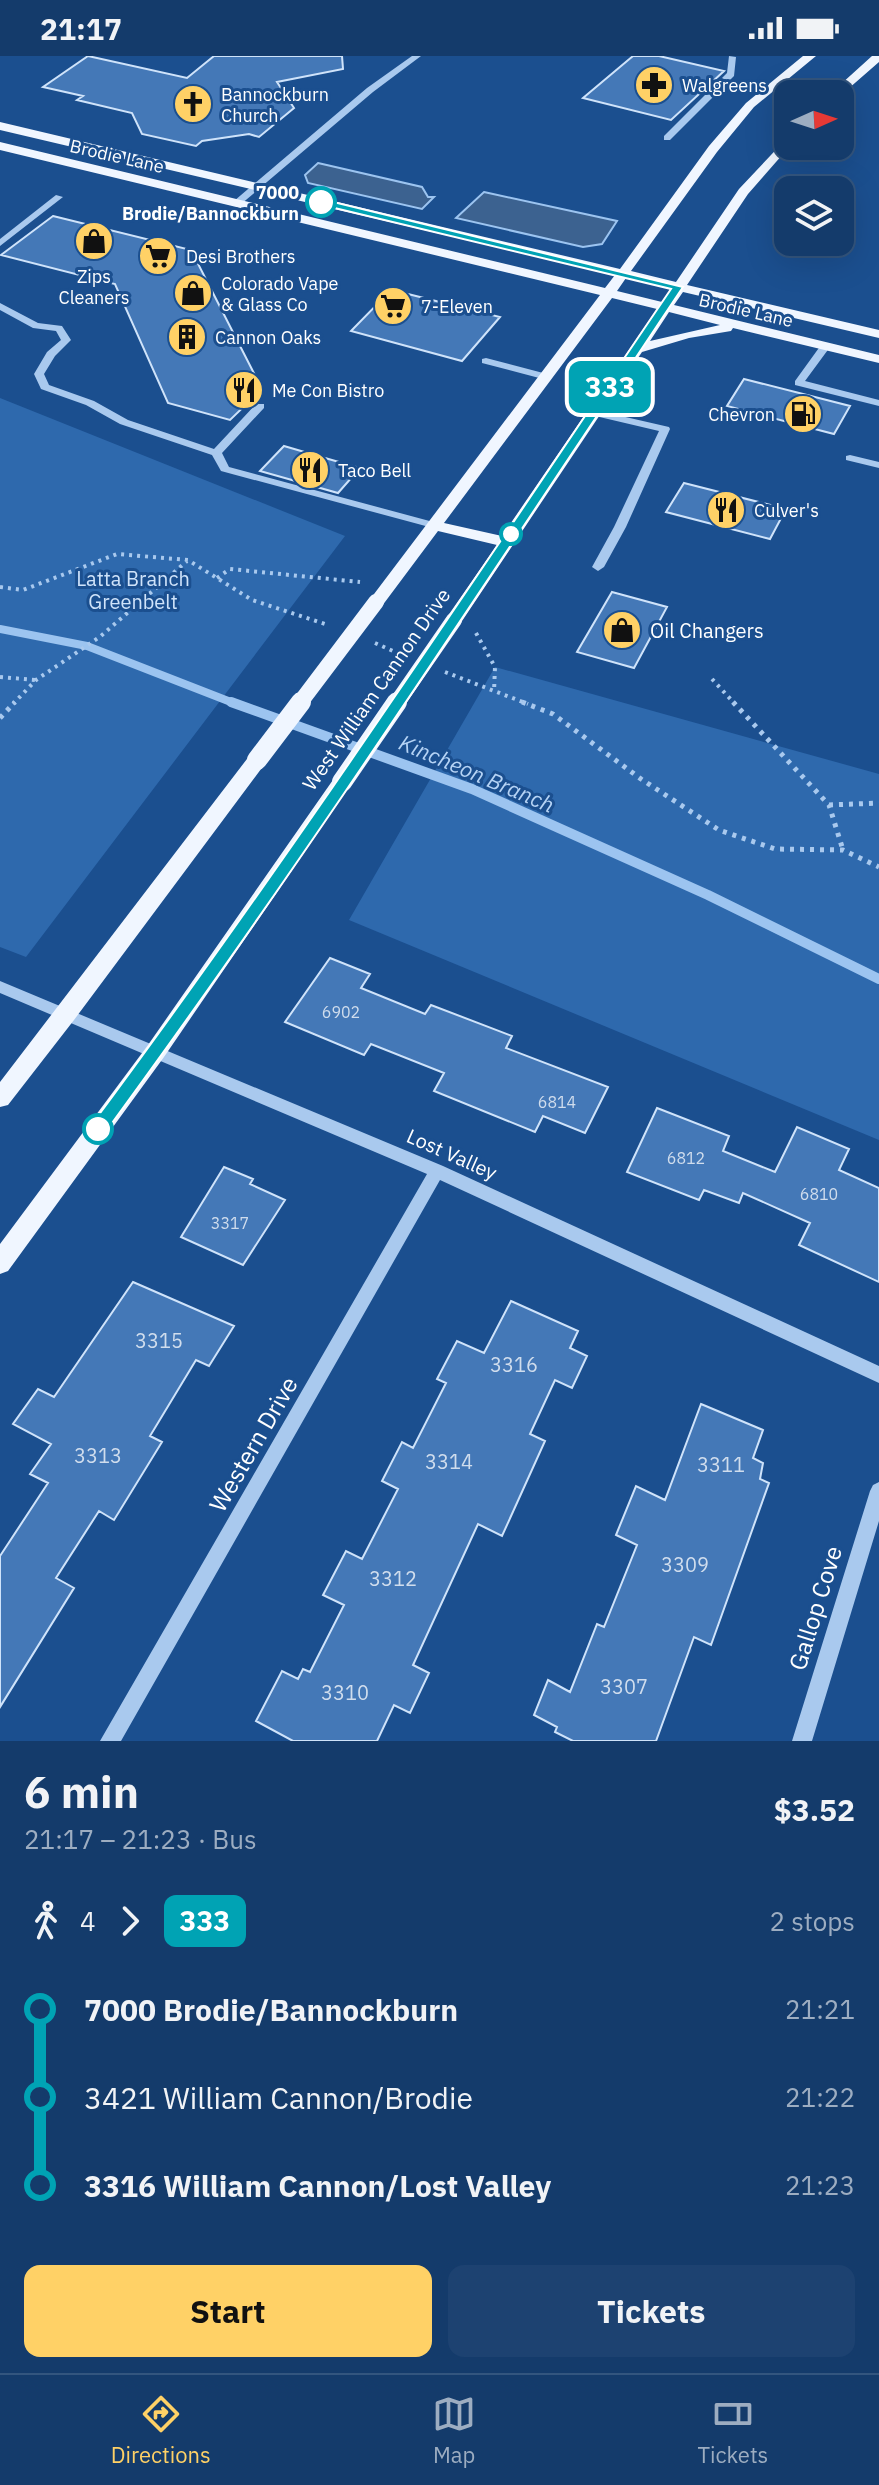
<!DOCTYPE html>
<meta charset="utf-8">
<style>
body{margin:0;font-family:"IBM Plex Sans",sans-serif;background:#1d4271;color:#f1f3f6;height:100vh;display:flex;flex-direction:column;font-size:30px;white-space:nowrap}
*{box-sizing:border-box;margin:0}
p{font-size:26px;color:#9dadc1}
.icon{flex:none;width:44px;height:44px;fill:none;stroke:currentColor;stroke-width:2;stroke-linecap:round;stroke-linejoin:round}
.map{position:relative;height:1685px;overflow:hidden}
.sheet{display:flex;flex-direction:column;background:#143b6b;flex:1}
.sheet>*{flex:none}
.badge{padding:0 16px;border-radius:12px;font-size:28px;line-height:52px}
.needle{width:52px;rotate:87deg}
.controls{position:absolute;left:774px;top:24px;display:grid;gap:16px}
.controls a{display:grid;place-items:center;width:80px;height:80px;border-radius:16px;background:#143b6b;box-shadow:0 8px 32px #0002,0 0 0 2px #33557e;font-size:40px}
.map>.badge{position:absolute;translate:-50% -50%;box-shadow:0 0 0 4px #fff}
.legs{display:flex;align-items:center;gap:12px;height:88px;padding:0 24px;font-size:26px}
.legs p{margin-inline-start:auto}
.headline{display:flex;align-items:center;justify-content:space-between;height:136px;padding:0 24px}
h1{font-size:44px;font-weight:800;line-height:60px}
.action{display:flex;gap:16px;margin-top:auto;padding:16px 24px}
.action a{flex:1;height:92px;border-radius:16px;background:#ffd166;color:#111;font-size:32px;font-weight:800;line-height:92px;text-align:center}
.action a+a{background:#1d4271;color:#f1f3f6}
ul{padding:0 24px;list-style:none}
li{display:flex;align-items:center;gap:28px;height:88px;font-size:30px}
li i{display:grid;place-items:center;width:12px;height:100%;margin:0 10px;background:currentColor}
li i::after{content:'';width:20px;height:20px;margin:-10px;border:6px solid;border-radius:50%;background:#143b6b}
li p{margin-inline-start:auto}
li:first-child i{background:linear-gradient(#0000 50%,currentColor 0)}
li:last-child i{background:linear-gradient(currentColor 50%,#0000 0)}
.status{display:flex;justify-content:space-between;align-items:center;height:56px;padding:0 40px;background:#143b6b;direction:ltr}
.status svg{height:22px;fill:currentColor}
.tab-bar{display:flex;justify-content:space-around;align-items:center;height:112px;border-top:2px solid #33557e;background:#143b6b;font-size:22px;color:#9dadc1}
.tab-bar a{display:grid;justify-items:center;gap:4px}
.tab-bar .on{color:#ffd166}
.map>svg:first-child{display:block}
</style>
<div class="status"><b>21:17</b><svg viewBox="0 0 49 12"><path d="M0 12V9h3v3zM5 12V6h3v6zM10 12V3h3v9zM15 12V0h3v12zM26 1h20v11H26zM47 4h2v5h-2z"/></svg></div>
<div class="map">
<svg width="879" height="1685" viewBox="0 0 879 1685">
<rect width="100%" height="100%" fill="#1b4f8f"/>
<path fill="#2e69ad" d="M0,342L345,480L26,901L0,891Z
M495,611L879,718V1084L349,864Z"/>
<path fill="#3c6290" stroke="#9cc4f0" stroke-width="2" d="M318,107L422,131L428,141H434L422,153L308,127L305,119Z
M484,136L617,165L602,188L583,191L456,162Z"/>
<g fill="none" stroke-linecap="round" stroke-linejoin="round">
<path stroke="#9cc4f0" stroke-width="8" d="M0,573L87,590L236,648"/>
<path stroke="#9cc4f0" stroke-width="10" d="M231,646L472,733L708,839L879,923"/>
</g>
<path fill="#4478b7" stroke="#cfe3fa" stroke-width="2" d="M88,0L187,22L214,0H342L343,13L277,26L294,52L259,81L249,78L202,85L196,90L142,78L132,57L77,44L83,40L43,31Z
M633,0H659L724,15L671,64L583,42Z
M53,160L191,194L262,333L230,364L168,347L115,228L1,199Z
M391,234L404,237L500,261L462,305L351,275Z
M744,323L850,350L834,378L727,350Z
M284,390L325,402L360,412L338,437L260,415Z
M684,427L786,453L770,483L666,456Z
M612,536L667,551L634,612L577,596Z
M330,902L370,918L361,932L425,958L431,949L512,980L506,992L608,1031L585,1077L543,1060L535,1076L434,1035L444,1017L371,988L364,999L285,966Z
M657,1052L729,1080L723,1095L775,1116L797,1071L849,1093L839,1114L879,1132V1226L799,1189L810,1167L743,1137L739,1147L704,1134L699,1144L627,1116Z
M224,1111L253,1123L250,1128L285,1144L243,1209L181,1181Z
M133,1226L234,1270L209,1310L196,1304L150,1380L162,1386L114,1464L99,1455L56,1522L74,1532L0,1651V1500L48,1427L30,1418L51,1388L13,1368L38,1333L54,1341Z
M511,1245L578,1275L570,1292L587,1300L572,1332L555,1324L530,1378L545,1385L502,1480L478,1468L413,1609L429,1617L410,1657L394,1649L377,1685H293L256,1665L282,1615L298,1623L303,1613L310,1616L344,1549L323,1539L346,1495L362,1503L398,1433L382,1425L402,1386L413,1392L446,1327L437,1323L457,1285L484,1297Z
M701,1348L763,1374L753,1402L763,1407L760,1423L769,1427L711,1589L694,1581L656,1685H573L555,1676L557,1671L534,1659L548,1624L570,1636L597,1568L604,1571L637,1489L616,1479L636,1430L665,1444Z"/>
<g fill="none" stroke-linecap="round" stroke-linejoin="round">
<path stroke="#a9c9ee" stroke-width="4" stroke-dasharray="3 5" stroke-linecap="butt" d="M217,522L230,513L360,526
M0,531L23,534L117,498L188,504L252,544L328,569
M476,577L495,611L494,636
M375,587L402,599
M445,616L528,648
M0,621L35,624
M712,623L735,648
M13,648L36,624L101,580L187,505"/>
<path stroke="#a9c9ee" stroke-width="5" stroke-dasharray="4 6" stroke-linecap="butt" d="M522,646L553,658L641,723L719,774L775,793L843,794L879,811
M733,646L829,749L843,794
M0,662L15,646
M829,749L879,747"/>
<path fill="#a9c9ee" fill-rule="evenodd" d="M412,0H421L373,36L240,149H234V145L367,32Z
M729,0L736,1L734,20L670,84H664V80L727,17Z
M56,139L63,141L0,190V183Z
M0,247L38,267L62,270L71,284L55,300L44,318L49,329L94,345L128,364L214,393L256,348H264V352L222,397L229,411L437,467L439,469L433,472L221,415L212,399L120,368L86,349L41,333L34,318L47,296L61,284L56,275L33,272L0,254Z
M825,288L830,291L805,325L879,344V350L795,329V325L821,289Z
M486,302L547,318L548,320L543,323L482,307V303Z
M595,354L669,371L670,373L626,471L604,511L598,515L592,511L614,471L659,375L591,359L590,357Z
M850,399L879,406V412L846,404V400Z
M0,925L443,1110L879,1310V1327L440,1124L121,1685H100L427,1118L0,937Z
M879,1426V1465L812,1685H792L870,1435L873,1429Z"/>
<path fill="#f0f6ff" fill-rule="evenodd" d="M803,0H816L754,51L717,96L631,215L676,226L739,133L788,81L790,90L748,138L687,229L879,274V282L683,236L674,249L879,299V307L733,272L731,275L689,282L642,296L460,568L454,570L445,564L497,489L438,475L382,550H370L368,546L600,239L0,94V86L605,232L615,219L0,74V66L620,213L709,90L746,47ZM626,222L671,233L662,246L617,235ZM612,242L657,253L502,480L444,467ZM669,256L720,269L650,285Z
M872,0H879V6L840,40L830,38Z
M257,698L266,704L264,709L74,964L8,1049L0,1051V1026L250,699Z
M342,719L349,721L351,726L349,731L164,1001L8,1215L0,1218V1188L148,989L335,721Z"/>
<path stroke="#f0f6ff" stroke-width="16" d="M299,648L376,546
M396,648L454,564"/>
<path stroke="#f0f6ff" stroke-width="20" d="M257,704L301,646
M342,726L397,646"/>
</g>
<path fill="#00a3b4" stroke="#fff" stroke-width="2" d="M321,143L683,231C493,515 306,803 104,1078H92L89,1073L92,1068C294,796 481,513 671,233L318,148Z"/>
<defs>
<symbol id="pharmacy-disc" viewBox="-11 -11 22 22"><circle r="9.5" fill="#ffd166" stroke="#1b4f8f"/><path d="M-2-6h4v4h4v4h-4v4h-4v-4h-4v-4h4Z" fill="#111"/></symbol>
<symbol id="church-disc" viewBox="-11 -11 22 22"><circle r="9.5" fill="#ffd166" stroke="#1b4f8f"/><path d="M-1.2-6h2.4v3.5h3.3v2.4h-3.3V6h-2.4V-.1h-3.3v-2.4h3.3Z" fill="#111"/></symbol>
<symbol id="shop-disc" viewBox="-11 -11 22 22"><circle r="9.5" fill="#ffd166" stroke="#1b4f8f"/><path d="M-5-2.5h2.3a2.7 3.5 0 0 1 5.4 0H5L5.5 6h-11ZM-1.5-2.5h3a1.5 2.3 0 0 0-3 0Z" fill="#111"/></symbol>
<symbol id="supermarket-disc" viewBox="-11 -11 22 22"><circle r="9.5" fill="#ffd166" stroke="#1b4f8f"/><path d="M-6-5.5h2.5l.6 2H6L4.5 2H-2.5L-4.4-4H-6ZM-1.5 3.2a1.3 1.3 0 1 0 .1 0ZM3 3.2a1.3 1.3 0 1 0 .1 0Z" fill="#111"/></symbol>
<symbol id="building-disc" viewBox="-11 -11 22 22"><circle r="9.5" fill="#ffd166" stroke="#1b4f8f"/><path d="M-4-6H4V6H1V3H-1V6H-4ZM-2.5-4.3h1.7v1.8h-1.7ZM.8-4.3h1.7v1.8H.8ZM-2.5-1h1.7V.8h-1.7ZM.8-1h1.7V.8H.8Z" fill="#111"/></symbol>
<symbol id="restaurant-disc" viewBox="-11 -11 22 22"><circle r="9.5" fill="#ffd166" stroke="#1b4f8f"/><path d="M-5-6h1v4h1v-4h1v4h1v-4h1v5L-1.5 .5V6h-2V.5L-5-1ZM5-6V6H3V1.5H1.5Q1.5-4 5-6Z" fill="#111"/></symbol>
<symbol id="fuel-disc" viewBox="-11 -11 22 22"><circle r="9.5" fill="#ffd166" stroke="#1b4f8f"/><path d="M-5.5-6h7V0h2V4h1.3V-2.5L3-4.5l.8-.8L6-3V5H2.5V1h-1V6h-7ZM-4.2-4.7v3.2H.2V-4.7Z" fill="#111"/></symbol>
</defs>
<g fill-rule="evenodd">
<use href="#pharmacy-disc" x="632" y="7" width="44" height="44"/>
<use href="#church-disc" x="171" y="26" width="44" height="44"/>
<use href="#shop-disc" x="72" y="163" width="44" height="44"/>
<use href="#supermarket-disc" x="136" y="178" width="44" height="44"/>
<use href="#shop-disc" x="171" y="215" width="44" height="44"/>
<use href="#supermarket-disc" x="371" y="228" width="44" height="44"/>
<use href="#building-disc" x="165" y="259" width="44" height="44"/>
<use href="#restaurant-disc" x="222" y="312" width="44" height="44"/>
<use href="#fuel-disc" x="781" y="336" width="44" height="44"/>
<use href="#restaurant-disc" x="288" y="392" width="44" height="44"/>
<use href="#restaurant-disc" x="704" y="432" width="44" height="44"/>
<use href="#shop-disc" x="600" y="552" width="44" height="44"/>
</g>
<g fill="#fff" stroke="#00a3b4" stroke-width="4">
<circle cx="321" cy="146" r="14"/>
<circle cx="511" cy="478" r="10"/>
<circle cx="98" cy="1073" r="14"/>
</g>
<g text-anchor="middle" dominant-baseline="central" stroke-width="6" stroke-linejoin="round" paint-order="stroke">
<g font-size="16" fill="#d0dded">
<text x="341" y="956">6902</text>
<text x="557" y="1046">6814</text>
<text x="686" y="1102">6812</text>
<text x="819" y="1138">6810</text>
<text x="230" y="1167">3317</text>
</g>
<g font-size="18" fill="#fff" stroke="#1b4f8f" text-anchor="start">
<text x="682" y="29">Walgreens</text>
<text x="221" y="38">Bannockburn<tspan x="221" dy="21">Church</tspan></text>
<text x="186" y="200">Desi Brothers</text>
<text x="94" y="220" text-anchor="middle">Zips<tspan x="94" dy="21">Cleaners</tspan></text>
<text x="221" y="227">Colorado Vape<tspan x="221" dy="21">&amp; Glass Co</tspan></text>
<text x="421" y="250">7-Eleven</text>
<text x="215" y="281">Cannon Oaks</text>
<text x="272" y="334">Me Con Bistro</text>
<text x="775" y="358" text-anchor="end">Chevron</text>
<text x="338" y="414">Taco Bell</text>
<text x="754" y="454">Culver's</text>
</g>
<g font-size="18" fill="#fff" stroke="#1b4f8f">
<text transform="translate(117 100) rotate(13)">Brodie Lane</text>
<text transform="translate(746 254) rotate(13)">Brodie Lane</text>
</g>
<g font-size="18" font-weight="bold" fill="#fff" stroke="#1b4f8f" text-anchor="end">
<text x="299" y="136">7000<tspan x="299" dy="21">Brodie/Bannockburn</tspan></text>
</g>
<g font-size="20" fill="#cfe3fa" stroke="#1b4f8f">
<text x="133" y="522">Latta Branch<tspan x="133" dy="23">Greenbelt</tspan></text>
</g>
<g font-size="20" fill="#fff" stroke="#1b4f8f" text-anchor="start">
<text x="650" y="574">Oil Changers</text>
</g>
<g font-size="20" fill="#fff" stroke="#1b4f8f">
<text transform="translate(376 633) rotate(-55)">West William Cannon Drive</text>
<text transform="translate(452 1098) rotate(24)">Lost Valley</text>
</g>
<g font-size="20" fill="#d0dded">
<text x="159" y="1284">3315</text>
<text x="514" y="1308">3316</text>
<text x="98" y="1399">3313</text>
<text x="449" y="1405">3314</text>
<text x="721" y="1408">3311</text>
<text x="685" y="1508">3309</text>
<text x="393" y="1522">3312</text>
<text x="624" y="1630">3307</text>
<text x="345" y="1636">3310</text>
</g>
<g font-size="22" font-style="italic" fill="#b5d3f5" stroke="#1b4f8f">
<text transform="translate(477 717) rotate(23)">Kincheon Branch</text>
</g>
<g font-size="24" fill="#fff" stroke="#1b4f8f">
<text transform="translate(253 1388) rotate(-60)">Western Drive</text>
<text transform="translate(815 1552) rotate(-73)">Gallop Cove</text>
</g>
</g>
</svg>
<div class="controls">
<a><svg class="needle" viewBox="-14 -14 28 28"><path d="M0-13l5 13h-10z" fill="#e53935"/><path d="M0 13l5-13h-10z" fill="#9dadc1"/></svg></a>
<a><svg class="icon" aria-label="layers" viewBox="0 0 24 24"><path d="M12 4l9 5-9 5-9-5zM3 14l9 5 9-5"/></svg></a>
</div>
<b class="badge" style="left:610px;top:331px;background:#00a3b4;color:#fff">333</b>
</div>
<section class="sheet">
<div class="headline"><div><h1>6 min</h1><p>21:17 – 21:23 · Bus</p></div><b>$3.52</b></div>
<div class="legs"><svg class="icon" aria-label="walk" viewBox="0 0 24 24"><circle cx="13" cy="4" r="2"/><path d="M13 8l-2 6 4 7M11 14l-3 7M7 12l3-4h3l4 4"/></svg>4<svg class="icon" aria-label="forward" viewBox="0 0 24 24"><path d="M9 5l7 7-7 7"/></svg><b class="badge" style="background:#00a3b4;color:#fff">333</b><p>2 stops</p></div>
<ul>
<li><i style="color:#00a3b4"></i><b>7000 Brodie/Bannockburn</b><p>21:21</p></li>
<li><i style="color:#00a3b4"></i><span>3421 William Cannon/Brodie</span><p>21:22</p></li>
<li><i style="color:#00a3b4"></i><b>3316 William Cannon/Lost Valley</b><p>21:23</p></li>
</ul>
<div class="action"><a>Start</a><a>Tickets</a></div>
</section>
<nav class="tab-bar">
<a class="on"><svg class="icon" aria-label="directions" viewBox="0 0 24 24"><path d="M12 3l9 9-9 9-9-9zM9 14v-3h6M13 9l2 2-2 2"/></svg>Directions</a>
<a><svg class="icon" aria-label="map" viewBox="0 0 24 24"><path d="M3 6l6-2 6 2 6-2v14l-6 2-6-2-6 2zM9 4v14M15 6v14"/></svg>Map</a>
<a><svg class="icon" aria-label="tickets" viewBox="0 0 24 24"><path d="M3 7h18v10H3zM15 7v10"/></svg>Tickets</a>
</nav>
